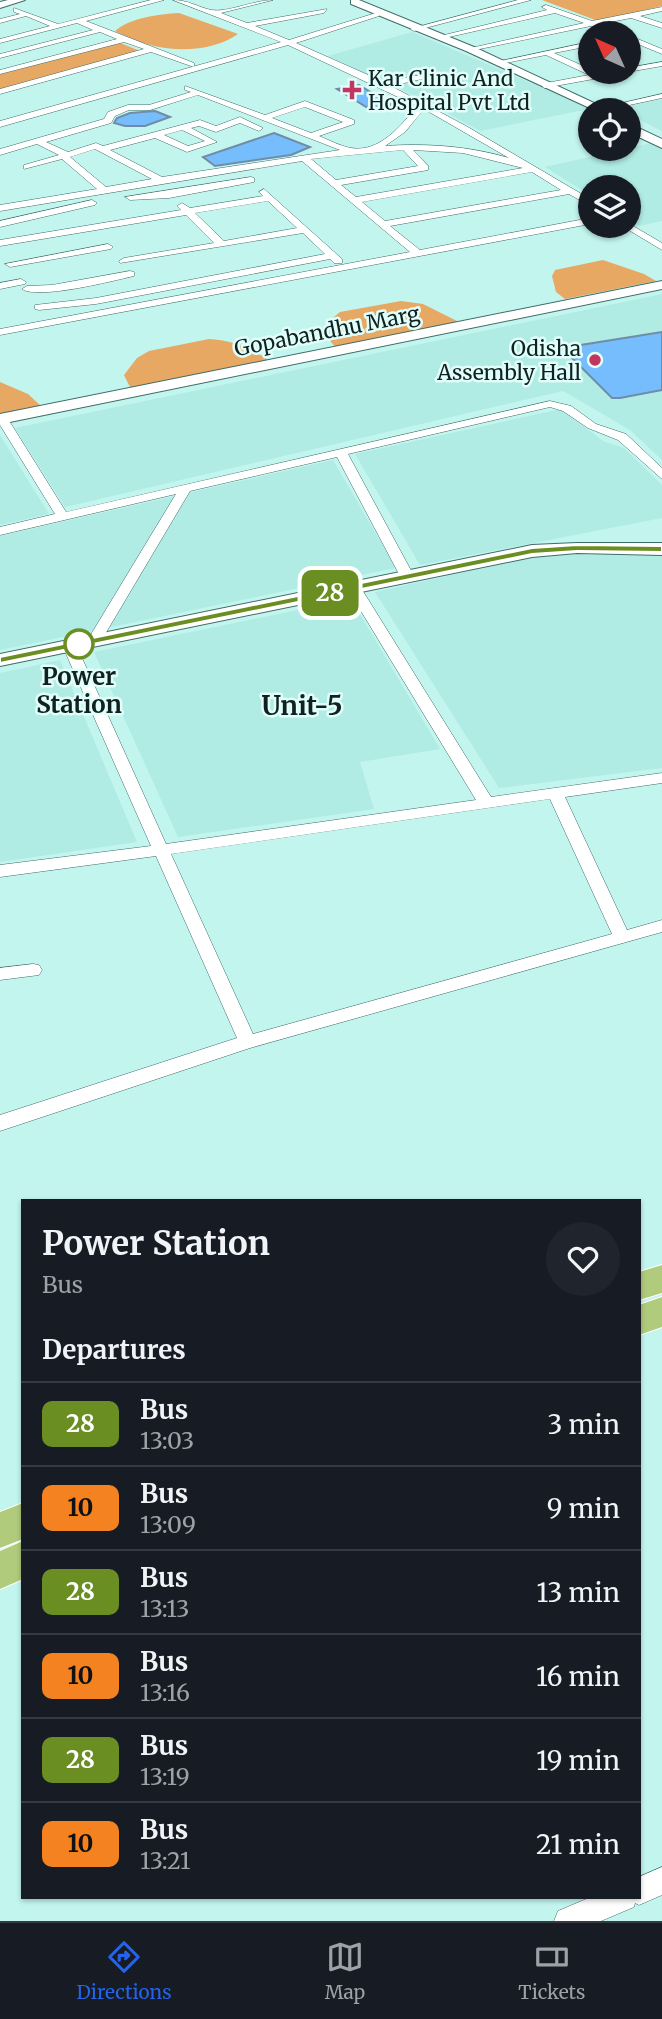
<!DOCTYPE html>
<style>
body{margin:0;font-family:Merriweather,serif;background:#20242c;color:#f1f3f6;height:100vh;display:flex;flex-direction:column;font-size:26px;white-space:nowrap}
*{box-sizing:border-box;margin:0}
p{font-size:23px;color:#9ea1a6}
.icon{flex:none;width:38px;height:38px;fill:none;stroke:currentColor;stroke-width:2;stroke-linecap:round;stroke-linejoin:round}
.map{position:relative;flex:1;overflow:hidden}
.panel{position:absolute;left:21px;top:1199px;width:620px;height:700px;display:flex;flex-direction:column;background:#171b24;border-radius:0px;box-shadow:0 2px 5px #0004}
.panel>*{flex:none}
.badge{padding:0 14px;border-radius:10px;font-size:24px;line-height:46px}
.needle{width:46px;rotate:315deg}
.controls{position:absolute;left:578px;top:21px;display:grid;gap:14px}
.controls a{display:grid;place-items:center;width:63px;height:63px;border-radius:50%;background:#171b24;box-shadow:0 2px 5px #0004;font-size:35px}
.map>.badge{position:absolute;translate:-50% -50%;box-shadow:0 0 0 4px #fff}
h2{padding:0 21px;font-size:26px;line-height:63px}
.round{display:grid;place-items:center;flex:none;width:74px;height:74px;border-radius:37px;background:#20242c}
.headline{display:flex;align-items:center;justify-content:space-between;height:119px;padding:0 21px}
h1{font-size:33px;font-weight:700;line-height:52px}
ul{padding:0;list-style:none}
li{display:flex;align-items:center;gap:21px;height:84px;padding:0 21px;border-top:2px solid #363941}
li div{flex:1}
li b{display:block;font-size:26px}
li em{font-style:normal}
li .badge{min-width:77px;font-weight:700;text-align:center}
.dock{display:flex;justify-content:space-around;align-items:center;height:98px;border-top:2px solid #363941;background:#171b24;font-size:19px;color:#9ea1a6}
.dock a{display:grid;justify-items:center;gap:4px}
.dock .active{color:#2563eb}
.map>svg:first-child{display:block}
</style>
<div class="map">
<svg width="662" height="1921" viewBox="0 0 662 1921">
<rect width="100%" height="100%" fill="#c3f5ef"/>
<path fill="#b0ebe4" d="M412,32L567,98L589,109L480,131L421,99L328,56Z
M662,99V131L628,114V110L617,108Z
M656,142L662,145V221L639,226L628,219V187H590V195L545,167Z
M662,294V460L630,430L563,391L65,507L15,428Z
M561,409L603,441L624,448L662,485V518L420,565L355,454Z
M0,435L49,514L0,525Z
M333,460L396,568L0,650V536Z
M559,554L662,556V768L499,788L375,592L533,557Z
M351,599L440,749L360,762L374,809L178,837L94,652Z
M60,660L137,842L0,862V673Z"/>
<path fill="#e7a863" d="M542,0H662V6L598,21Z
M179,13L238,34C203,58 150,51 115,31C130,18 159,14 179,13Z
M118,42L140,51L0,90V74Z
M603,260L644,274L656,281L565,299L556,292L552,276L555,270Z
M401,301L423,304L461,323L336,348L327,337L334,317L340,312Z
M209,339C230,340 250,347 268,360L131,389L124,375L137,358L149,351Z
M0,382L28,394L42,407L0,415Z"/>
<path fill="#76bdfd" stroke="#708ca6" stroke-width="2" d="M359,85L392,105L371,110L337,89Z
M155,111L170,117L145,126H125L114,123L117,118L130,113Z
M274,133L310,147L291,155L215,166L203,157Z
M662,332V390L620,398H612L562,348Z"/>
<g fill="none" stroke-linecap="round" stroke-linejoin="round">
<defs>
<path id="street" d="M151,0H164L86,21L194,63V67L151,52L0,94V89L144,49L124,42L0,74V70L117,39L100,32L0,58V54L93,30L77,23L0,43V39L50,26L26,16L0,23V19L20,14L14,12V8L58,24Z
M173,0C188,0 198,7 211,10C227,13 254,0 273,0L221,13L247,23L327,9L324,13L255,26L289,40L379,12V16L296,43L384,82L431,73V77L391,86L466,126L590,199V206L569,194L390,226L420,250L590,218V224L0,335V329L410,252L302,161L0,211V205L97,189L62,159L24,169V165L59,155L37,144L0,155V149L104,119L108,112L128,105H149L191,92L185,90V86L265,115L305,101L354,120V124L319,136C329,140 340,146 351,148C379,153 401,126 417,106L288,45L0,127V121L281,42ZM198,95L340,150L162,177L110,150L155,138L187,152L217,142L191,128L199,126L216,132L240,123L259,131L263,128L240,117L216,126L200,120L103,146L96,143L68,152L46,142L111,123L115,116L129,110H150ZM305,107L343,122L311,133L272,118ZM424,109L509,158C469,146 425,143 385,146L405,132ZM182,130L205,141L188,146L164,135ZM95,149L152,179L106,187L70,157ZM403,150L418,166L336,180L311,159ZM413,150L463,153L523,168L356,197L341,185L428,170V166ZM532,172L561,190L385,221L362,202Z
M518,0H531L414,31L410,29Z
M546,5L592,21L662,7V11L640,16L662,23V28L631,18L600,24L622,33H612L591,26L470,51L466,49L584,23L555,13L440,39L436,37L547,10L542,7Z
M628,35L662,49V54L628,40Z
M590,42V46L554,53L590,69V72H622L621,74L544,88L541,84L589,75L546,55L500,64L496,62Z
M662,62V66L628,72H625H628V68Z
M662,94V98L606,110L596,109Z
M251,177L254,178V182L169,198L130,200L125,197Z
M264,189L342,259V263H334L330,259L96,304L39,310L35,309V305L96,298L325,254L303,233L120,263L119,261L124,258L214,243L186,215L0,246V240L181,210L177,206L182,203L190,208L263,196L259,192ZM268,201L297,228L224,241L195,213Z
M92,200L97,203L95,205L0,227V221Z
M628,223L662,243V250L622,226H628Z
M108,244L113,247L111,249L10,267L5,264Z
M130,271L134,272V276C112,281 38,300 22,289L27,286L52,285Z
M21,279L26,282L25,284L0,289V283Z
M550,401L571,406L596,424L626,434L662,468V479L618,440L588,428L563,411L550,407L348,454L414,576L407,580L400,576L337,457L190,491L101,641L94,645L87,641L176,494L0,535V527L55,514L0,425L2,415L8,419L66,512Z
M354,584L361,588L491,797L662,773V783L565,797L627,930L662,920V932L250,1048L0,1131V1115L237,1038L156,856L0,877V865L151,846L63,647L65,644L70,643L77,647L166,844L476,800L347,588ZM550,799L612,934L253,1034L171,854Z
M33,964L39,965L42,970L39,975L0,980V968Z
M662,1867V1895L639,1905L635,1903L634,1907L601,1921H554L558,1911L591,1897H639V1877Z"/>
<path id="secondary" d="M8,0H25L0,8V2Z
M351,0H359L474,47L609,110H594L466,51L351,4Z
M628,123L662,139V148L628,132Z
M662,281V289L0,424V414Z
M577,543H662V555L577,553L532,557L0,666V654L532,545Z"/>
<path id="primary" d="M662,1265V1293L639,1300V1272Z
M662,1297V1327L639,1335V1305Z
M23,1503V1539L0,1548V1512Z
M23,1541V1579L0,1589V1551Z"/>
</defs>
<use href="#street" stroke="#3e6c68" stroke-width="1"/>
<use href="#secondary" stroke="#3e6c68" stroke-width="2"/>
<use href="#primary" stroke="#fff" stroke-width="2"/>
<use href="#street" fill="#fff" fill-rule="evenodd"/>
<use href="#secondary" fill="#fff" fill-rule="evenodd"/>
<use href="#primary" fill="#b0cb7c" fill-rule="evenodd"/>
</g>
<path fill="#6b8e23" stroke="#fff" stroke-width="2" d="M577,545L662,546V552L577,551L532,554L0,663V657L532,548Z"/>
<g fill="#c3345f" stroke="#e1fefa" stroke-width="2.5">
<path d="M348.5 79.5h7v7h7v7h-7v7h-7v-7h-7v-7h7z"/>
<circle cx="595" cy="360" r="7"/>
</g>
<circle fill="#fff" stroke="#6b8e23" stroke-width="3.5" cx="79" cy="644" r="14"/>
<g text-anchor="middle" dominant-baseline="central" stroke-width="5" stroke-linejoin="round" paint-order="stroke">
<g font-size="21" fill="#0f2220" stroke="#e1fefa" text-anchor="start">
<text x="368" y="78">Kar Clinic And<tspan x="368" dy="24">Hospital Pvt Ltd</tspan></text>
<text x="581" y="348" text-anchor="end">Odisha<tspan x="581" dy="24">Assembly Hall</tspan></text>
</g>
<g font-size="21" fill="#0f2220" stroke="#e1fefa">
<text transform="translate(327 331) rotate(-11)">Gopabandhu Marg</text>
</g>
<g font-size="24" font-weight="bold" fill="#0f2220" stroke="#e1fefa">
<text x="79" y="676">Power<tspan x="79" dy="28">Station</tspan></text>
</g>
<g font-size="26" font-weight="bold" fill="#0f2220" stroke="#e1fefa">
<text x="302" y="705">Unit-5</text>
</g>
</g>
</svg>
<div class="controls">
<a><svg class="needle" viewBox="-14 -14 28 28"><path d="M0-13l5 13h-10z" fill="#e53935"/><path d="M0 13l5-13h-10z" fill="#9ea1a6"/></svg></a>
<a><svg class="icon" aria-label="locate" viewBox="0 0 24 24"><circle cx="12" cy="12" r="6"/><path d="M12 2v4M12 18v4M2 12h4M18 12h4"/></svg></a>
<a><svg class="icon" aria-label="layers" viewBox="0 0 24 24"><path d="M12 4l9 5-9 5-9-5zM3 14l9 5 9-5"/></svg></a>
</div>
<b class="badge" style="left:330px;top:593px;background:#6b8e23;color:#fff">28</b>
<section class="panel">
<div class="headline"><div><h1>Power Station</h1><p>Bus</p></div><a class="round"><svg class="icon" aria-label="heart" viewBox="0 0 24 24"><path d="M12 20l-8-8c-3-5 5-10 8-4 3-6 11-1 8 4z"/></svg></a></div>
<h2>Departures</h2>
<ul>
<li><span class="badge" style="background:#6b8e23;color:#fff">28</span><div><b>Bus</b><p>13:03</p></div><em>3 min</em></li>
<li><span class="badge" style="background:#f58220;color:#111">10</span><div><b>Bus</b><p>13:09</p></div><em>9 min</em></li>
<li><span class="badge" style="background:#6b8e23;color:#fff">28</span><div><b>Bus</b><p>13:13</p></div><em>13 min</em></li>
<li><span class="badge" style="background:#f58220;color:#111">10</span><div><b>Bus</b><p>13:16</p></div><em>16 min</em></li>
<li><span class="badge" style="background:#6b8e23;color:#fff">28</span><div><b>Bus</b><p>13:19</p></div><em>19 min</em></li>
<li><span class="badge" style="background:#f58220;color:#111">10</span><div><b>Bus</b><p>13:21</p></div><em>21 min</em></li>
</ul>
</section>
</div>
<nav class="dock">
<a class="active"><svg class="icon" aria-label="directions" viewBox="0 0 24 24"><path d="M12 3l9 9-9 9-9-9zM9 14v-3h6M13 9l2 2-2 2"/></svg>Directions</a>
<a><svg class="icon" aria-label="map" viewBox="0 0 24 24"><path d="M3 6l6-2 6 2 6-2v14l-6 2-6-2-6 2zM9 4v14M15 6v14"/></svg>Map</a>
<a><svg class="icon" aria-label="tickets" viewBox="0 0 24 24"><path d="M3 7h18v10H3zM15 7v10"/></svg>Tickets</a>
</nav>
